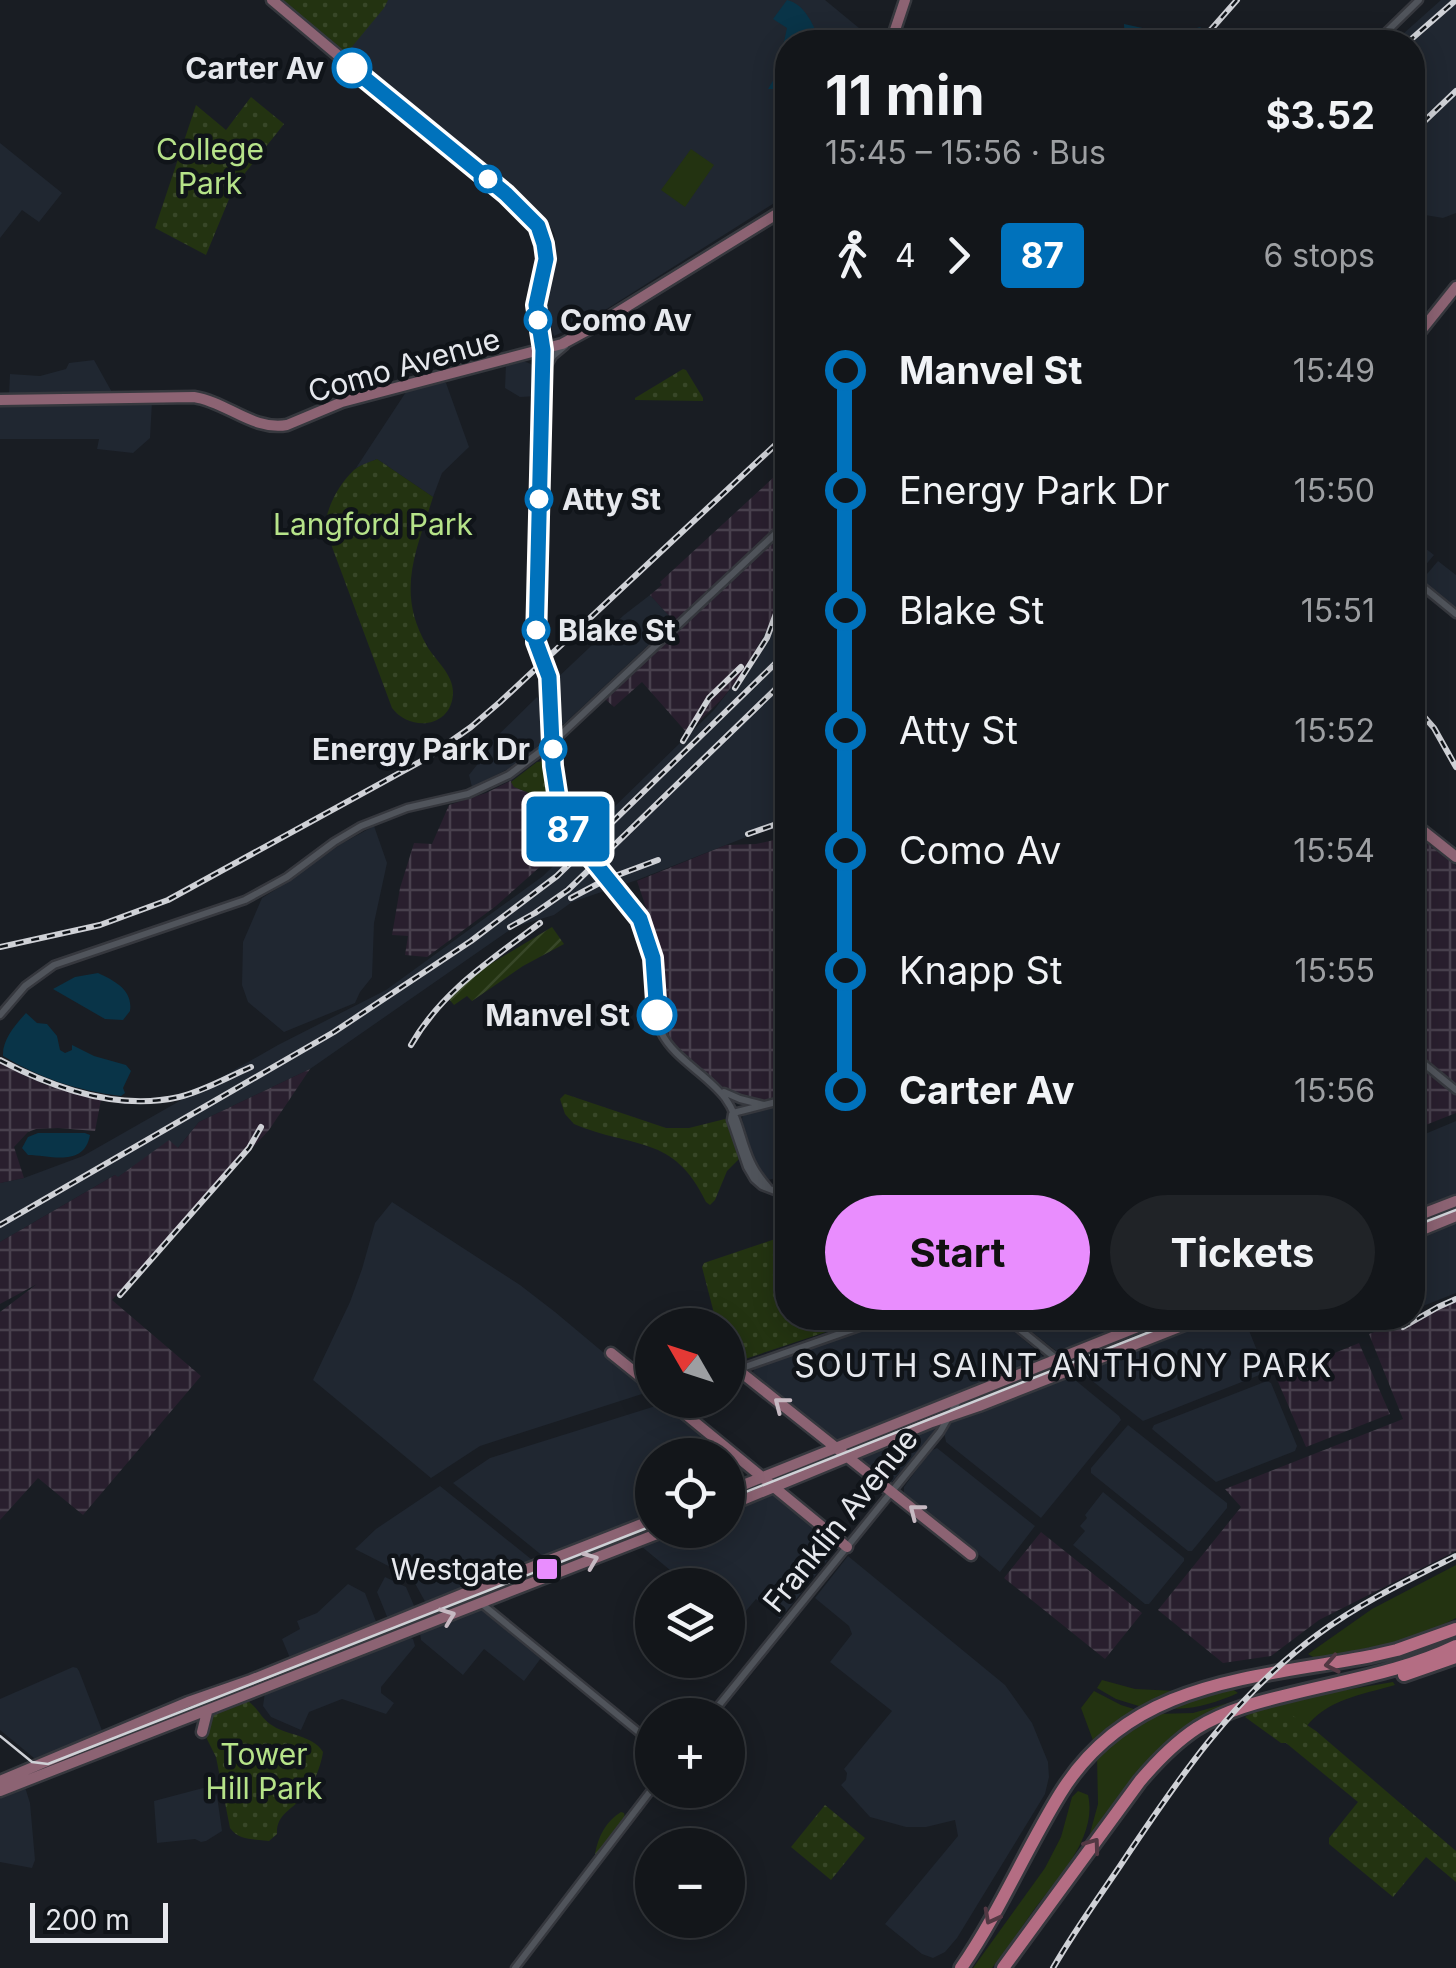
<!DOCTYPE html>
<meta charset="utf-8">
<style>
body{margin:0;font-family:Inter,sans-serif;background:#202327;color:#f1f3f6;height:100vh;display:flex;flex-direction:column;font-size:38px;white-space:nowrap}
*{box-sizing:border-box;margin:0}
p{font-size:32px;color:#9d9fa2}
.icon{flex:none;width:55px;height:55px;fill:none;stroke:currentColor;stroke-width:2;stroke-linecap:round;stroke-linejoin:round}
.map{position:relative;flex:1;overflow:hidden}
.details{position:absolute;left:775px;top:30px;width:650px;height:1300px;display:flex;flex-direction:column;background:#13161a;border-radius:40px;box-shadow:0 5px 25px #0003,0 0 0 2px #323539}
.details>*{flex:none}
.badge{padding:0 20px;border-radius:8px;font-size:35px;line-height:65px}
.needle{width:65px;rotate:309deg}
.fabs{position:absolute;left:635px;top:1308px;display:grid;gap:20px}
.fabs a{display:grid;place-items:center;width:110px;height:110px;border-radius:50%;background:#13161a;box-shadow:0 5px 25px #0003,0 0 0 2px #323539;font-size:50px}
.scale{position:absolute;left:30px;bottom:25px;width:138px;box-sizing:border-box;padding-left:10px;border:5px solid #e6e8ed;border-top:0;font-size:28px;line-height:35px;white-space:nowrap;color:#e6e8ed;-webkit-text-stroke:8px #101419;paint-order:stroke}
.map>.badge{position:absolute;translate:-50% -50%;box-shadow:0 0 0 5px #fff}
.legs{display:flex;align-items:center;gap:15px;height:110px;padding:0 50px;font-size:32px}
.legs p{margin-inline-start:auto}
.head{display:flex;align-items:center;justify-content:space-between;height:170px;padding:0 50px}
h1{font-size:55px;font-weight:700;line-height:75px}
.primary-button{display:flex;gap:20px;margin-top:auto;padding:20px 50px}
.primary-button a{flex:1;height:115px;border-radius:60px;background:#e98dfe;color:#111;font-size:40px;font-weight:700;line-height:115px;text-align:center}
.primary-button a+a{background:#202327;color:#f1f3f6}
ul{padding:0 50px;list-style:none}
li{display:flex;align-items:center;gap:35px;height:120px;font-size:38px}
li i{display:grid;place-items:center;width:15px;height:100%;margin:0 12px;background:currentColor}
li i::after{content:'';width:25px;height:25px;margin:-12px;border:8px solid;border-radius:50%;background:#13161a}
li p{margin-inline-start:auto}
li:first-child i{background:linear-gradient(#0000 50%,currentColor 0)}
li:last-child i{background:linear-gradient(currentColor 50%,#0000 0)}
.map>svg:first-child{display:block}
</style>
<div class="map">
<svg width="1456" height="1968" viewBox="0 0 1456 1968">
<defs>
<pattern id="industrial-grid" width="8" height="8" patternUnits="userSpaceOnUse" patternTransform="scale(2.5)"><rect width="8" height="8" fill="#291f2e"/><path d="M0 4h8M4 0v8" fill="none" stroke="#48404d"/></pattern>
<pattern id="park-dots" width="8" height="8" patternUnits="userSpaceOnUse" patternTransform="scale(2.5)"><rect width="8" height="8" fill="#233311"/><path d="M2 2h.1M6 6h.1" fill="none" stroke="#384728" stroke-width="1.8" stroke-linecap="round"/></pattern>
<pattern id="garden-furrows" width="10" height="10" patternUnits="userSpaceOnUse" patternTransform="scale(2.5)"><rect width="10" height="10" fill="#233311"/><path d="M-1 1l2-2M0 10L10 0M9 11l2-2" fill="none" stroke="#384728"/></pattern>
</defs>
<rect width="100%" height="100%" fill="#191d23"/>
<path fill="#202731" d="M280,0H825L876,42H788L787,195L591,319L554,336L544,306L556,245L554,233L546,220Z
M1441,0H1456V213L1443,218L1413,213L1412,42H1394Z
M0,143L62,193L39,222L22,210L0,238Z
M94,360L118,403L152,402L150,438L133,453L97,449L99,439H0V395H9L10,374L40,376L66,369L69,363Z
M523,361L531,364L536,369L537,396L520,397L505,388L506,364Z
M439,382L446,383L469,447L442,473L433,497L377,459L356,468L406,392Z
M1412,538L1434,555L1417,575L1413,572Z
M1438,561L1456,575V609L1421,581Z
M650,595L674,621L564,724H560L556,719L554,681L624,615Z
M774,614L778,615L787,626V824L759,832L637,880L572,902L554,915L514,927L310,1069L199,1122L177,1149L135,1165L117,1178L115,1175L0,1242V1183L24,1178L83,1156L278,1045L386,990L543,876L714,710L741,675L758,649Z
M537,697L546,706L548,738L514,766L472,787L469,775L484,756L487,746Z
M374,826L387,863L374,923L372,977L360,992L355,1003L284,1032L248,1002L242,985L243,942L262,898L278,888L341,844Z
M774,1107L784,1146L774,1149L780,1177L768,1180L754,1161L742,1119L743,1115Z
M1456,1121V1198L1413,1215V1139Z
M392,1202L520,1285L555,1312L641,1384L642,1394L480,1446L431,1478L313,1380L350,1302L362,1269L375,1223Z
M1456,1219V1293L1413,1310V1236Z
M898,1318H999L1046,1359L838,1443L753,1378L752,1374L755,1368Z
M1014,1318H1136L1137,1320V1322L1060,1354Z
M1207,1318H1244L1264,1368L1262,1374L1143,1421L1081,1372L1083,1367Z
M1069,1375L1119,1416L1121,1420L1041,1518L946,1442L944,1432L955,1419Z
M1267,1381L1271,1383L1297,1446L1295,1451L1216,1482L1152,1429L1154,1425Z
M662,1404L725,1455H652V1514L544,1557L453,1483L490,1458Z
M935,1425L938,1429L890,1484L858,1460V1457Z
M1128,1425L1227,1503V1508L1192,1551H1188L1091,1473V1468Z
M937,1448L1035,1526L1000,1572L904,1493V1487L930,1451Z
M440,1486L531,1559L532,1562L427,1605L412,1578L355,1549L376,1529Z
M1103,1492L1184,1558V1561L1149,1604H1145L1073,1545L1085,1531L1080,1526L1087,1518L1085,1515Z
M773,1494L833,1543L834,1547V1552L780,1619L756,1599L735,1624L728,1618V1585H688L641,1546L682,1530H728V1512Z
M848,1556L1005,1685L1032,1723L1048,1762L1049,1777L1045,1794L957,1938L945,1952L933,1958L922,1954L885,1924L958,1836L955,1820L926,1827H906L870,1817L841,1785L846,1780L847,1773L844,1769L892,1711L830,1662L852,1634L849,1626L815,1598Z
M385,1577L406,1587L415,1608L388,1619L377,1592Z
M348,1584L365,1593L377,1624L290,1658L282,1639L300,1629L297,1621L317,1613Z
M479,1607L541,1658L524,1681L484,1649L463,1675L421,1640L420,1633L424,1628Z
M407,1636L413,1639L415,1646L381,1687V1693L394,1703L386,1714L342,1699L309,1712L301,1730L271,1717L263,1706L265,1692Z
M73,1667L77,1668L79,1671L103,1733L42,1759L34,1758L0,1730V1699Z
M24,1784L30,1803L35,1860L32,1868L0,1862V1794Z
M207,1787L217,1796L222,1831L206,1841L201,1842L195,1839L157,1843L154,1801Z"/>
<path fill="url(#industrial-grid)" d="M787,465V511L779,520L787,535V559L784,573L787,574L771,623L741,675L722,699L687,733L642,682L614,707L605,699L681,629L650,595L662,585L660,582Z
M512,780L511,782L519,789L532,794L536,804L553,803L569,841L496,906L427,957L405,955L408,936L392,935L400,888L414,843L432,844L449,805L486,793Z
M1412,830L1456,866V1113L1413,1130Z
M787,837V1095L763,1101L747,1099L723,1088L675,1045L664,1030L659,1008L656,952L660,949L637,881L726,845L756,844Z
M0,1062L43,1084L101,1100L95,1131L58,1128L36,1129L28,1132L14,1147L24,1178L0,1183Z
M310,1069L269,1130L112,1300L201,1376L83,1515L38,1478L0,1520V1312L37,1284L0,1304V1242L115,1175L118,1177L169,1140L178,1148L199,1122Z
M1456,1301V1551L1319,1620L1271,1656L1223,1663L1158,1610L1241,1507L1225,1489L1403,1419L1369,1334Z
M1359,1343L1390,1414L1306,1447L1276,1377Z
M1041,1532L1142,1613L1105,1659L1004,1578Z"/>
<path fill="#233311" d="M691,149L714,165L685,207L661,190Z
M1456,1565V1618C1412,1641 1366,1650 1318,1660L1308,1654L1372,1609Z
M1102,1680L1135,1689L1177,1691L1142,1707L1116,1699L1097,1688Z
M1393,1682L1395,1685C1361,1695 1328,1699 1306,1727L1271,1705L1304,1697Z
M1231,1688L1238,1693C1215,1703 1191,1711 1165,1708L1187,1699Z
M1094,1691L1121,1705L1137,1710L1094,1743L1081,1708Z
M1242,1699L1135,1779L1089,1837L1098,1804L1097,1757L1134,1727L1156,1714L1193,1713Z
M1078,1791L1088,1795C1098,1838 1056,1880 1033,1911C1020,1930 1006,1950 992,1968H973L1045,1868L1061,1837L1072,1797Z"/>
<path fill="url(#park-dots)" d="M280,0H388L384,8L346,54Z
M251,97L284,124L234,187L206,255L155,228L196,105L226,130Z
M683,369L686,370L703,398V401L635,400V398Z
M377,459L433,497C417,550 395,591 427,646C435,660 453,674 453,692C453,727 411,733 392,708L325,528C326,508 339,484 354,470C360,465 370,462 377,459Z
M544,761L550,769L553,803L536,804L532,794L514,787L511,782L537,762Z
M565,1094L666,1128H689L725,1119L729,1121L741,1157L727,1171L715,1200L710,1205L706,1202C674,1134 633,1149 574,1124L565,1114L560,1099Z
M787,1235L788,1318H837L838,1326L832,1330L736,1362L728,1355V1325H717L702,1267L704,1263Z
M246,1700C257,1706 260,1717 270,1724C286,1736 312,1734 323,1752C321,1766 313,1786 304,1796C292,1810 276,1814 277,1834L269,1841C255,1839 239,1841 230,1828L216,1757L205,1735L211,1712Z
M1275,1704L1316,1731L1456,1851V1882L1426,1857L1393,1897L1329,1844V1838L1358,1802L1286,1743H1281L1245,1717L1255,1710Z
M825,1805L865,1838L831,1880L791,1847Z"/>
<path fill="url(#garden-furrows)" d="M552,927L564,944L523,966L472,1001L467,996L454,1005L448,998L482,969Z
M621,1812L624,1813L625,1818L597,1855L595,1854C598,1837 606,1821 621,1812Z"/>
<path fill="#093448" d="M787,0C805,4 813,25 820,40V42H788L787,99L781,89H768L777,74L775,67L780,60L787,28L773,19Z
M1124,24L1170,34L1201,27L1187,42H1125Z
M98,973C115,981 133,990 130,1011L123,1020L105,1019L53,989L75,977Z
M26,1013L37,1023L47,1024L57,1036L60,1050L65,1053L72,1050V1045L94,1056L126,1065L131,1071L123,1088L125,1093L121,1096C79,1091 39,1078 3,1056C2,1040 15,1025 26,1013Z
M38,1133H85L90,1135C84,1168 50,1155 28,1155L22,1148L28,1137Z"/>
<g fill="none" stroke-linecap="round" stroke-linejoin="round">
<defs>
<path id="minor" d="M1376,42L1419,0
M543,350L536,642C538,656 547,666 549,679C556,731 543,789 573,835
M545,370L553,356L565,346
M1412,578L1456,614
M626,901C648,927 654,954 655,986C655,1002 655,1018 661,1032C674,1059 707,1074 725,1098C739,1117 741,1141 751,1162C755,1171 761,1179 768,1187
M0,1015L25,986L54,965L245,900L287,877L334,842L361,826L407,808L468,794L509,775L553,742L788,522
M1412,1054L1456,1090
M724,1092L740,1099L764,1105
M733,1113L788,1099
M732,1114L731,1120L747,1167L754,1179L762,1186L788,1196
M1006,1318L1069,1369
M728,1373L885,1318
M482,1604L652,1743
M711,1715L940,1432L958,1401
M515,1968L652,1789"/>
<path id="major" d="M272,0L532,218C558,254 535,274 537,311C537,324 543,337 543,350
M891,42L905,0
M1412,342L1456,287
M0,400L194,397C227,402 253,431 287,425L342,402L562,344L597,325L788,207
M1412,822L1456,857
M1412,1218L1456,1201
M1412,1234L1456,1216
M611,1353L652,1386
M728,1362L971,1555
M668,1400L847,1547
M728,1491L1160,1318
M728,1506L932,1422L979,1406L1202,1318
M202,1732L207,1712
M0,1781L188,1702L251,1680L468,1592L652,1520
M0,1791L667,1530"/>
<path id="highway" d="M1404,1675L1456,1657
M961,1968C999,1913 1025,1851 1060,1794C1130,1680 1252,1679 1371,1656L1397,1650L1456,1629
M1003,1968L1140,1781C1157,1761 1174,1743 1197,1728C1226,1710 1258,1702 1291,1694C1347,1680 1404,1671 1456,1646"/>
</defs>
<use href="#minor" stroke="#36383e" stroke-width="11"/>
<use href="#major" stroke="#36383e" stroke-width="15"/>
<use href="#highway" stroke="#36383e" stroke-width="18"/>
<use href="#minor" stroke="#50545b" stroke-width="6"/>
<use href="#major" stroke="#8c6373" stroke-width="10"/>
<use href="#highway" stroke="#b46d83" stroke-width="12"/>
<path stroke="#cfd1d6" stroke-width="2.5" d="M1412,1227L1456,1210
M728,1499L1185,1318
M0,1736L32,1762L48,1764L652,1526"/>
<defs>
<path id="rail" d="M1200,42L1237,0
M1408,42L1456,0
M1412,133L1456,91
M1412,657L1419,662
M735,688L767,638L788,581
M1412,703L1434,728L1456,767
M683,741L709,698L741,667
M748,834L788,820
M571,898L607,879L658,860
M510,927L535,913L568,890L788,677
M0,947L100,925L168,900L427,758L471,727L500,702L788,433
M411,1045C442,991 491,960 540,923
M0,1060C53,1088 118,1111 179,1097C204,1091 228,1077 251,1067
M0,1225L334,1032L471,941L557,876L788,651
M120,1295L249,1148L261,1127
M1403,1327L1438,1307L1456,1299
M1053,1968C1073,1933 1097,1900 1120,1866C1176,1782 1234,1696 1317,1635C1360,1603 1408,1580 1456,1556"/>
</defs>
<use href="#rail" stroke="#cfd1d6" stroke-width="6"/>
<use href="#rail" stroke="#101419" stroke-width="2.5" stroke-dasharray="8" stroke-linecap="butt"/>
<defs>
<path id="minor-bridge" d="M573,835L626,901"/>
</defs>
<use href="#minor-bridge" stroke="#36383e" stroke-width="11" stroke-linecap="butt"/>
<use href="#minor-bridge" stroke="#50545b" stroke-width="6"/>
</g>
<defs><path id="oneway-chevron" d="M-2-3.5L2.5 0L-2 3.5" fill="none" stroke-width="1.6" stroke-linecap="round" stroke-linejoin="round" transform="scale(2.5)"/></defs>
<g stroke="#c6b9c2">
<use href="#oneway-chevron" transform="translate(781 1404) rotate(-142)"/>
<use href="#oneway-chevron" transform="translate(916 1511) rotate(-142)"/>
<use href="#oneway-chevron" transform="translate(591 1560) rotate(-22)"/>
<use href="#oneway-chevron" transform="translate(448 1616) rotate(-21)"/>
</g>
<g stroke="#523843">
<use href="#oneway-chevron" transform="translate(1332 1664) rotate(169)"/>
<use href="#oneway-chevron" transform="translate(1093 1845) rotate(-54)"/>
<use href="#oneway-chevron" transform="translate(991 1917) rotate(118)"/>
</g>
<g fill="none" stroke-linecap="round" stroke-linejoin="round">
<defs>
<path id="line-1" d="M352,68L506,194L538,226L544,244L546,259L536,305L543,350L536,642L549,677L553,766L560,812L573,836L640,919L653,958L657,1015"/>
</defs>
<use href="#line-1" stroke="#fff" stroke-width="22"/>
<use href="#line-1" stroke="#0072bc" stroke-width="15"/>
</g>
<g fill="#fff" stroke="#0072bc" stroke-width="5">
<circle cx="352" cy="68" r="18"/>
<circle cx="488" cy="179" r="12"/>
<circle cx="538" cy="320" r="12"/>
<circle cx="539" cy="499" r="12"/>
<circle cx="536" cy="630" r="12"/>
<circle cx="553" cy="749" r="12"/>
<circle cx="657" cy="1015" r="18"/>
</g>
<rect fill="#e98dfe" stroke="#101419" stroke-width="4" x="535" y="1557" width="24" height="24" rx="5"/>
<g text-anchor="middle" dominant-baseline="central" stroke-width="9" stroke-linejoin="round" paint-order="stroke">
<g font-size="30" font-weight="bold" fill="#e6e8ed" stroke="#101419" text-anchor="end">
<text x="324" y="68">Carter Av</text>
<text x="560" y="320" text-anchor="start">Como Av</text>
<text x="562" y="499" text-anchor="start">Atty St</text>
<text x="558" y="630" text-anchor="start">Blake St</text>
<text x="530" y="749">Energy Park Dr</text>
<text x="630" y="1015">Manvel St</text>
</g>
<g font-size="30" fill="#b6e389" stroke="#101419">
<text x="210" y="149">College<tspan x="210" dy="34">Park</tspan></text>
<text x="373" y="524">Langford Park</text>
<text x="264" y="1754">Tower<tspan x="264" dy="34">Hill Park</tspan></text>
</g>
<g font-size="30" fill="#e6e8ed" stroke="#101419">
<text transform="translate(404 365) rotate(-16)">Como Avenue</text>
<text transform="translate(840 1520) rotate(-51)">Franklin Avenue</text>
</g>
<g font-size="30" fill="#e6e8ed" stroke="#101419" text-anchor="end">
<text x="524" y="1569">Westgate</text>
</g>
<g font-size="32" letter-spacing="2.5" fill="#e6e8ed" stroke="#101419">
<text x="1064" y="1365">SOUTH SAINT ANTHONY PARK</text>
</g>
</g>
</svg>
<div class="fabs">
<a><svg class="needle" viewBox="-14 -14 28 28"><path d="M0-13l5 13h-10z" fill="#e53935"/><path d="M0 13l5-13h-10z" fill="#9d9fa2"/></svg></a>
<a><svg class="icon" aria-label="locate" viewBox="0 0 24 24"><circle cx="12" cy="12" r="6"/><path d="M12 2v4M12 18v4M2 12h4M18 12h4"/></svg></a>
<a><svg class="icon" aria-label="layers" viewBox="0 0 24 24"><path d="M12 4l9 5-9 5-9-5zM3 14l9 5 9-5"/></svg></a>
<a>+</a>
<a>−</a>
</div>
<div class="scale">200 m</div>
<b class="badge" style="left:568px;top:829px;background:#0072bc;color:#fff">87</b>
<section class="details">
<div class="head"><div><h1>11 min</h1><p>15:45 – 15:56 · Bus</p></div><b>$3.52</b></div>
<div class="legs"><svg class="icon" aria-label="walk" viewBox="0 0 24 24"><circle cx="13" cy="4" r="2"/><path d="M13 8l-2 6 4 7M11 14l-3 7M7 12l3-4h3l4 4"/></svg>4<svg class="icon" aria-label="forward" viewBox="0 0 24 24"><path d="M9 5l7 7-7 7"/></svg><b class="badge" style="background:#0072bc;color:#fff">87</b><p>6 stops</p></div>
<ul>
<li><i style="color:#0072bc"></i><b>Manvel St</b><p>15:49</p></li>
<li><i style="color:#0072bc"></i><span>Energy Park Dr</span><p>15:50</p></li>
<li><i style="color:#0072bc"></i><span>Blake St</span><p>15:51</p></li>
<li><i style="color:#0072bc"></i><span>Atty St</span><p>15:52</p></li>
<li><i style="color:#0072bc"></i><span>Como Av</span><p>15:54</p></li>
<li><i style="color:#0072bc"></i><span>Knapp St</span><p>15:55</p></li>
<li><i style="color:#0072bc"></i><b>Carter Av</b><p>15:56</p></li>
</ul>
<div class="primary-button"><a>Start</a><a>Tickets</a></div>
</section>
</div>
